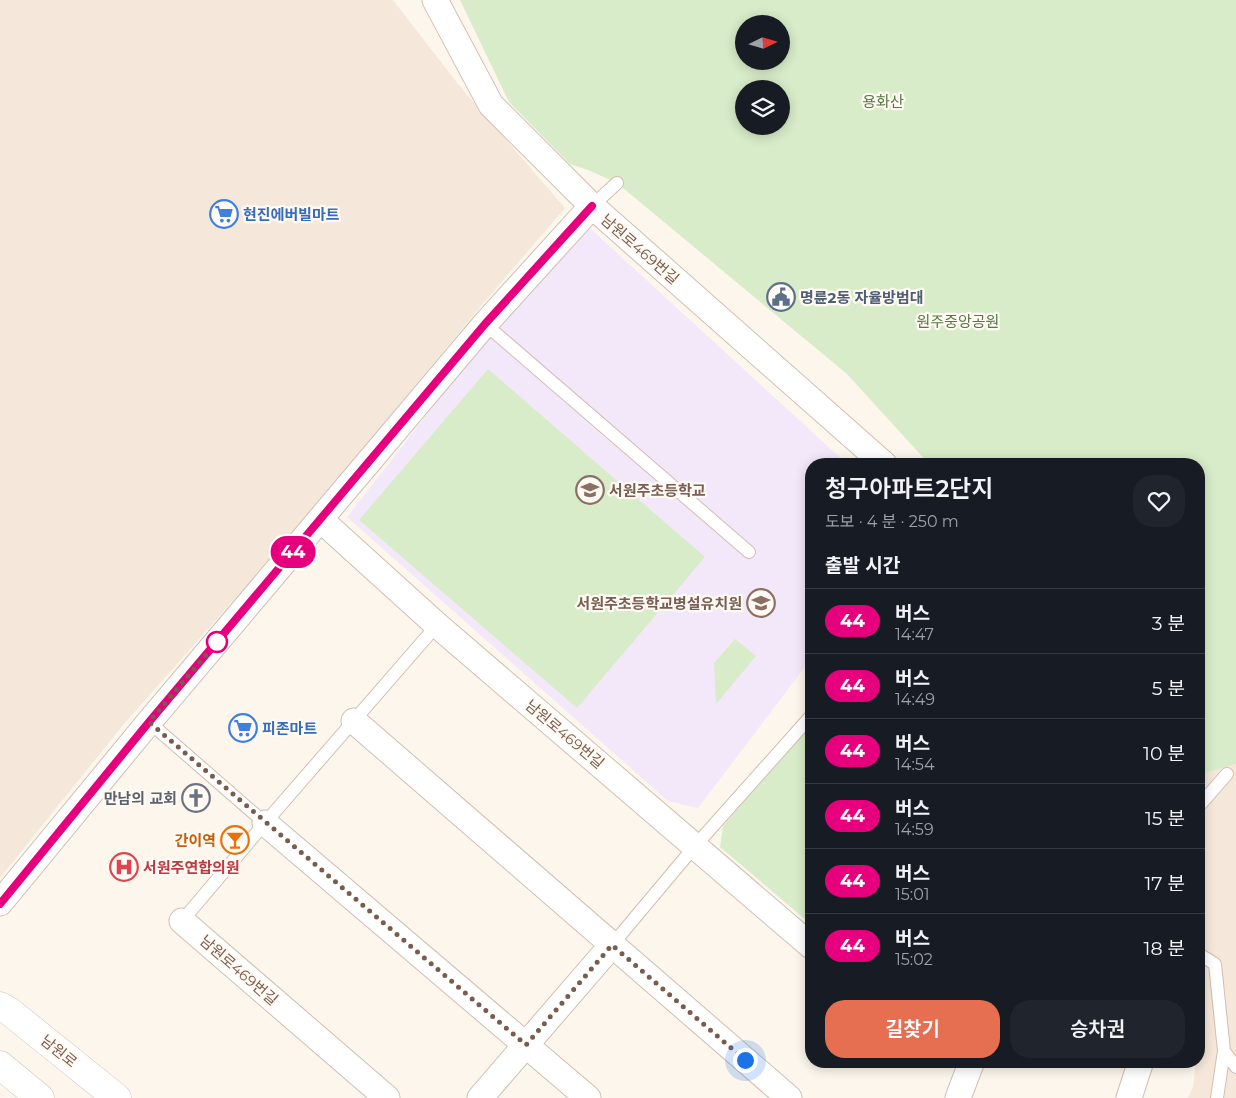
<!DOCTYPE html>
<html lang="ko">
<meta charset="utf-8">
<style>
body{margin:0;font-family:Montserrat,"Noto Sans KR",sans-serif;background:#20242c;color:#f1f3f6;height:100vh;display:flex;flex-direction:column;font-size:19px;white-space:nowrap}
*{box-sizing:border-box;margin:0}
p{font-size:16px;color:#9ea1a6}
.icon{flex:none;width:28px;height:28px;fill:none;stroke:currentColor;stroke-width:2;stroke-linecap:round;stroke-linejoin:round}
.map{position:relative;flex:1;overflow:hidden}
.panel{position:absolute;left:805px;top:458px;width:400px;height:610px;display:flex;flex-direction:column;background:#171b24;border-radius:20px;box-shadow:0 2px 12px #0003}
.panel>*{flex:none}
.badge{padding:0 10px;border-radius:16px;font-size:18px;line-height:32px}
.needle{width:32px;rotate:85deg}
.buttons{position:absolute;left:735px;top:15px;display:grid;gap:10px}
.buttons a{display:grid;place-items:center;width:55px;height:55px;border-radius:50%;background:#171b24;box-shadow:0 2px 12px #0003;font-size:25px}
.you{position:absolute;width:25px;height:25px;margin:-12px;border:4px solid #fff;border-radius:50%;background:#1a73e8;box-shadow:0 0 0 8px #1a73e833}
.map>.badge{position:absolute;translate:-50% -50%;box-shadow:0 0 0 2px #fff}
h2{padding:0 20px;font-size:19px;line-height:45px}
.round{display:grid;place-items:center;flex:none;width:52px;height:52px;border-radius:20px;background:#20242c}
.headline{display:flex;align-items:center;justify-content:space-between;height:85px;padding:0 20px}
h1{font-size:24px;font-weight:600;line-height:38px}
.action{display:flex;gap:10px;margin-top:auto;padding:10px 20px}
.action a{flex:1;height:58px;border-radius:20px;background:#e76f51;color:#fff;font-size:20px;font-weight:600;line-height:58px;text-align:center}
.action a+a{background:#20242c;color:#f1f3f6}
ul{padding:0;list-style:none}
li{display:flex;align-items:center;gap:15px;height:65px;padding:0 20px;border-top:1px solid #363941}
li div{flex:1}
li b{display:block;font-size:19px}
li em{font-style:normal}
li .badge{min-width:55px;font-weight:700;text-align:center}
.map>svg:first-child{display:block}
</style>
<div class="map">
<svg width="1236" height="1098" viewBox="0 0 1236 1098">
<rect width="100%" height="100%" fill="#fdf6ec"/>
<path fill="#f5e8da" d="M0,0H393L458,84L565,208L481,306L307,517L123,725L0,878Z
M1236,764V1098H1188L1193,1087L1196,1061H1199V1045L1202,1023L1199,969V775Z"/>
<path fill="#f3e8fa" d="M581,220L847,464H811V659L698,808L668,801L347,517L475,353Z"/>
<path fill="#d8ecc9" fill-rule="evenodd" d="M460,0H1236V764L1199,775V464H929L847,374L617,183L588,170L570,164L509,102ZM744,24H781V61H744ZM744,89H781V126H744Z
M488,369L705,557L577,708L359,520Z
M735,639L756,656L716,704L714,663Z
M811,723V914L806,920L720,847L723,826Z"/>
<g fill="none" stroke-linecap="round" stroke-linejoin="round">
<defs>
<path id="lane" d="M592,206L617,183
M485,324L749,552
M149,722L265,823
M1199,806L1227,774
M182,921L265,823L437,625
M612,945L695,846L811,716
M1199,956H1202L1215,964L1224,1051L1217,1098
M1224,1051L1236,1067"/>
<path id="street" d="M435,0L491,105L592,206L884,464
M321,520L437,625L811,946
M354,721L789,1098
M265,823L588,1098
M0,903L149,722L485,324L592,206
M182,921L387,1098
M480,1098L612,945
M958,1098L972,1061
M1129,1098L1141,1061"/>
<path id="secondary" d="M0,1006L9,1011L117,1098
M0,1065L40,1098"/>
</defs>
<use href="#lane" stroke="#d1beb0" stroke-width="14"/>
<use href="#street" stroke="#d1beb0" stroke-width="27"/>
<use href="#secondary" stroke="#d6c0b0" stroke-width="29"/>
<use href="#lane" stroke="#fff" stroke-width="12"/>
<use href="#street" stroke="#fff" stroke-width="25"/>
<use href="#secondary" stroke="#fff" stroke-width="28"/>
</g>
<g fill="none" stroke-linecap="round" stroke-linejoin="round">
<defs>
<path id="line" d="M0,904L149,722L485,324L592,206"/>
</defs>
<use href="#line" stroke="#fff" stroke-width="11"/>
<use href="#line" stroke="#e6007e" stroke-width="8"/>
<path stroke="#7a5c4d" stroke-width="5" stroke-dasharray="0 9" d="M217,642L223,635L149,722L526,1045L612,945L745,1060"/>
</g>
<defs>
<symbol id="supermarket-ring" viewBox="-11 -11 22 22"><circle r="9.5" fill="#fffaf3" stroke="#3f7fe0" stroke-width="1.5"/><path d="M-6-5.5h2.5l.6 2H6L4.5 2H-2.5L-4.4-4H-6ZM-1.5 3.2a1.3 1.3 0 1 0 .1 0ZM3 3.2a1.3 1.3 0 1 0 .1 0Z" fill="#3f7fe0"/></symbol>
<symbol id="civic-ring" viewBox="-11 -11 22 22"><circle r="9.5" fill="#fffaf3" stroke="#5c6f8a" stroke-width="1.5"/><path d="M-.6-6.5H3V-4.5H.6V-3L4-1V1h2V6H-6V1h2V-1L-.6-3ZM-1.2 2.5V6h2.4V2.5Z" fill="#5c6f8a"/></symbol>
<symbol id="school-ring" viewBox="-11 -11 22 22"><circle r="9.5" fill="#fffaf3" stroke="#8d6e63" stroke-width="1.5"/><path d="M0-5L7-2L0 1L-7-2ZM-4 1L0 2.5L4 1V4Q0 6-4 4Z" fill="#8d6e63"/></symbol>
<symbol id="church-ring" viewBox="-11 -11 22 22"><circle r="9.5" fill="#fffaf3" stroke="#6b7280" stroke-width="1.5"/><path d="M-1.2-6h2.4v3.5h3.3v2.4h-3.3V6h-2.4V-.1h-3.3v-2.4h3.3Z" fill="#6b7280"/></symbol>
<symbol id="bar-ring" viewBox="-11 -11 22 22"><circle r="9.5" fill="#fffaf3" stroke="#e8710a" stroke-width="1.5"/><path d="M-6-5H6L.8 .8V4.5H3.5V6h-7V4.5H-.8V.8Z" fill="#e8710a"/></symbol>
<symbol id="hospital-ring" viewBox="-11 -11 22 22"><circle r="9.5" fill="#fffaf3" stroke="#e0444e" stroke-width="1.5"/><path d="M-5-5h3v3.5h4V-5h3V5h-3V1.5h-4V5h-3Z" fill="#e0444e"/></symbol>
</defs>
<g fill-rule="evenodd">
<use href="#supermarket-ring" x="208" y="198" width="32" height="32"/>
<use href="#civic-ring" x="765" y="281" width="32" height="32"/>
<use href="#school-ring" x="574" y="474" width="32" height="32"/>
<use href="#school-ring" x="745" y="587" width="32" height="32"/>
<use href="#supermarket-ring" x="227" y="712" width="32" height="32"/>
<use href="#church-ring" x="180" y="782" width="32" height="32"/>
<use href="#bar-ring" x="219" y="824" width="32" height="32"/>
<use href="#hospital-ring" x="108" y="851" width="32" height="32"/>
</g>
<circle fill="#fff" stroke="#e6007e" stroke-width="2.5" cx="217" cy="642" r="10"/>
<g text-anchor="middle" dominant-baseline="central" stroke-width="4.5" stroke-linejoin="round" paint-order="stroke">
<g font-size="15" fill="#537a41" stroke="#fffaf3">
<text x="883" y="101">용화산</text>
<text x="958" y="321">원주중앙공원</text>
</g>
<g font-size="15" font-weight="bold" fill="#366cbe" stroke="#fffaf3" text-anchor="start">
<text x="243" y="214">현진에버빌마트</text>
<text x="262" y="728">피존마트</text>
</g>
<g font-size="15" fill="#7a5c4d" stroke="#fffaf3">
<text transform="translate(640 249) rotate(41)">남원로469번길</text>
<text transform="translate(565 734) rotate(40)">남원로469번길</text>
<text transform="translate(239 970) rotate(41)">남원로469번길</text>
<text transform="translate(59 1051) rotate(39)">남원로</text>
</g>
<g font-size="15" font-weight="bold" fill="#4e5e75" stroke="#fffaf3" text-anchor="start">
<text x="800" y="297">명륜2동 자율방범대</text>
</g>
<g font-size="15" font-weight="bold" fill="#785e54" stroke="#fffaf3" text-anchor="start">
<text x="609" y="490">서원주초등학교</text>
<text x="742" y="603" text-anchor="end">서원주초등학교병설유치원</text>
</g>
<g font-size="15" font-weight="bold" fill="#5b616d" stroke="#fffaf3" text-anchor="end">
<text x="177" y="798">만남의 교회</text>
</g>
<g font-size="15" font-weight="bold" fill="#c56008" stroke="#fffaf3" text-anchor="end">
<text x="216" y="840">간이역</text>
</g>
<g font-size="15" font-weight="bold" fill="#be3a42" stroke="#fffaf3" text-anchor="start">
<text x="143" y="867">서원주연합의원</text>
</g>
</g>
</svg>
<div class="buttons">
<a><svg class="needle" viewBox="-14 -14 28 28"><path d="M0-13l5 13h-10z" fill="#e53935"/><path d="M0 13l5-13h-10z" fill="#9ea1a6"/></svg></a>
<a><svg class="icon" aria-label="layers" viewBox="0 0 24 24"><path d="M12 4l9 5-9 5-9-5zM3 14l9 5 9-5"/></svg></a>
</div>
<div class="you" style="left:745px;top:1060px"></div>
<b class="badge" style="left:293px;top:552px;background:#e6007e;color:#fff">44</b>
<section class="panel">
<div class="headline"><div><h1>청구아파트2단지</h1><p>도보 · 4 분 · 250 m</p></div><a class="round"><svg class="icon" aria-label="heart" viewBox="0 0 24 24"><path d="M12 20l-8-8c-3-5 5-10 8-4 3-6 11-1 8 4z"/></svg></a></div>
<h2>출발 시간</h2>
<ul>
<li><span class="badge" style="background:#e6007e;color:#fff">44</span><div><b>버스</b><p>14:47</p></div><em>3 분</em></li>
<li><span class="badge" style="background:#e6007e;color:#fff">44</span><div><b>버스</b><p>14:49</p></div><em>5 분</em></li>
<li><span class="badge" style="background:#e6007e;color:#fff">44</span><div><b>버스</b><p>14:54</p></div><em>10 분</em></li>
<li><span class="badge" style="background:#e6007e;color:#fff">44</span><div><b>버스</b><p>14:59</p></div><em>15 분</em></li>
<li><span class="badge" style="background:#e6007e;color:#fff">44</span><div><b>버스</b><p>15:01</p></div><em>17 분</em></li>
<li><span class="badge" style="background:#e6007e;color:#fff">44</span><div><b>버스</b><p>15:02</p></div><em>18 분</em></li>
</ul>
<div class="action"><a>길찾기</a><a>승차권</a></div>
</section>
</div>
